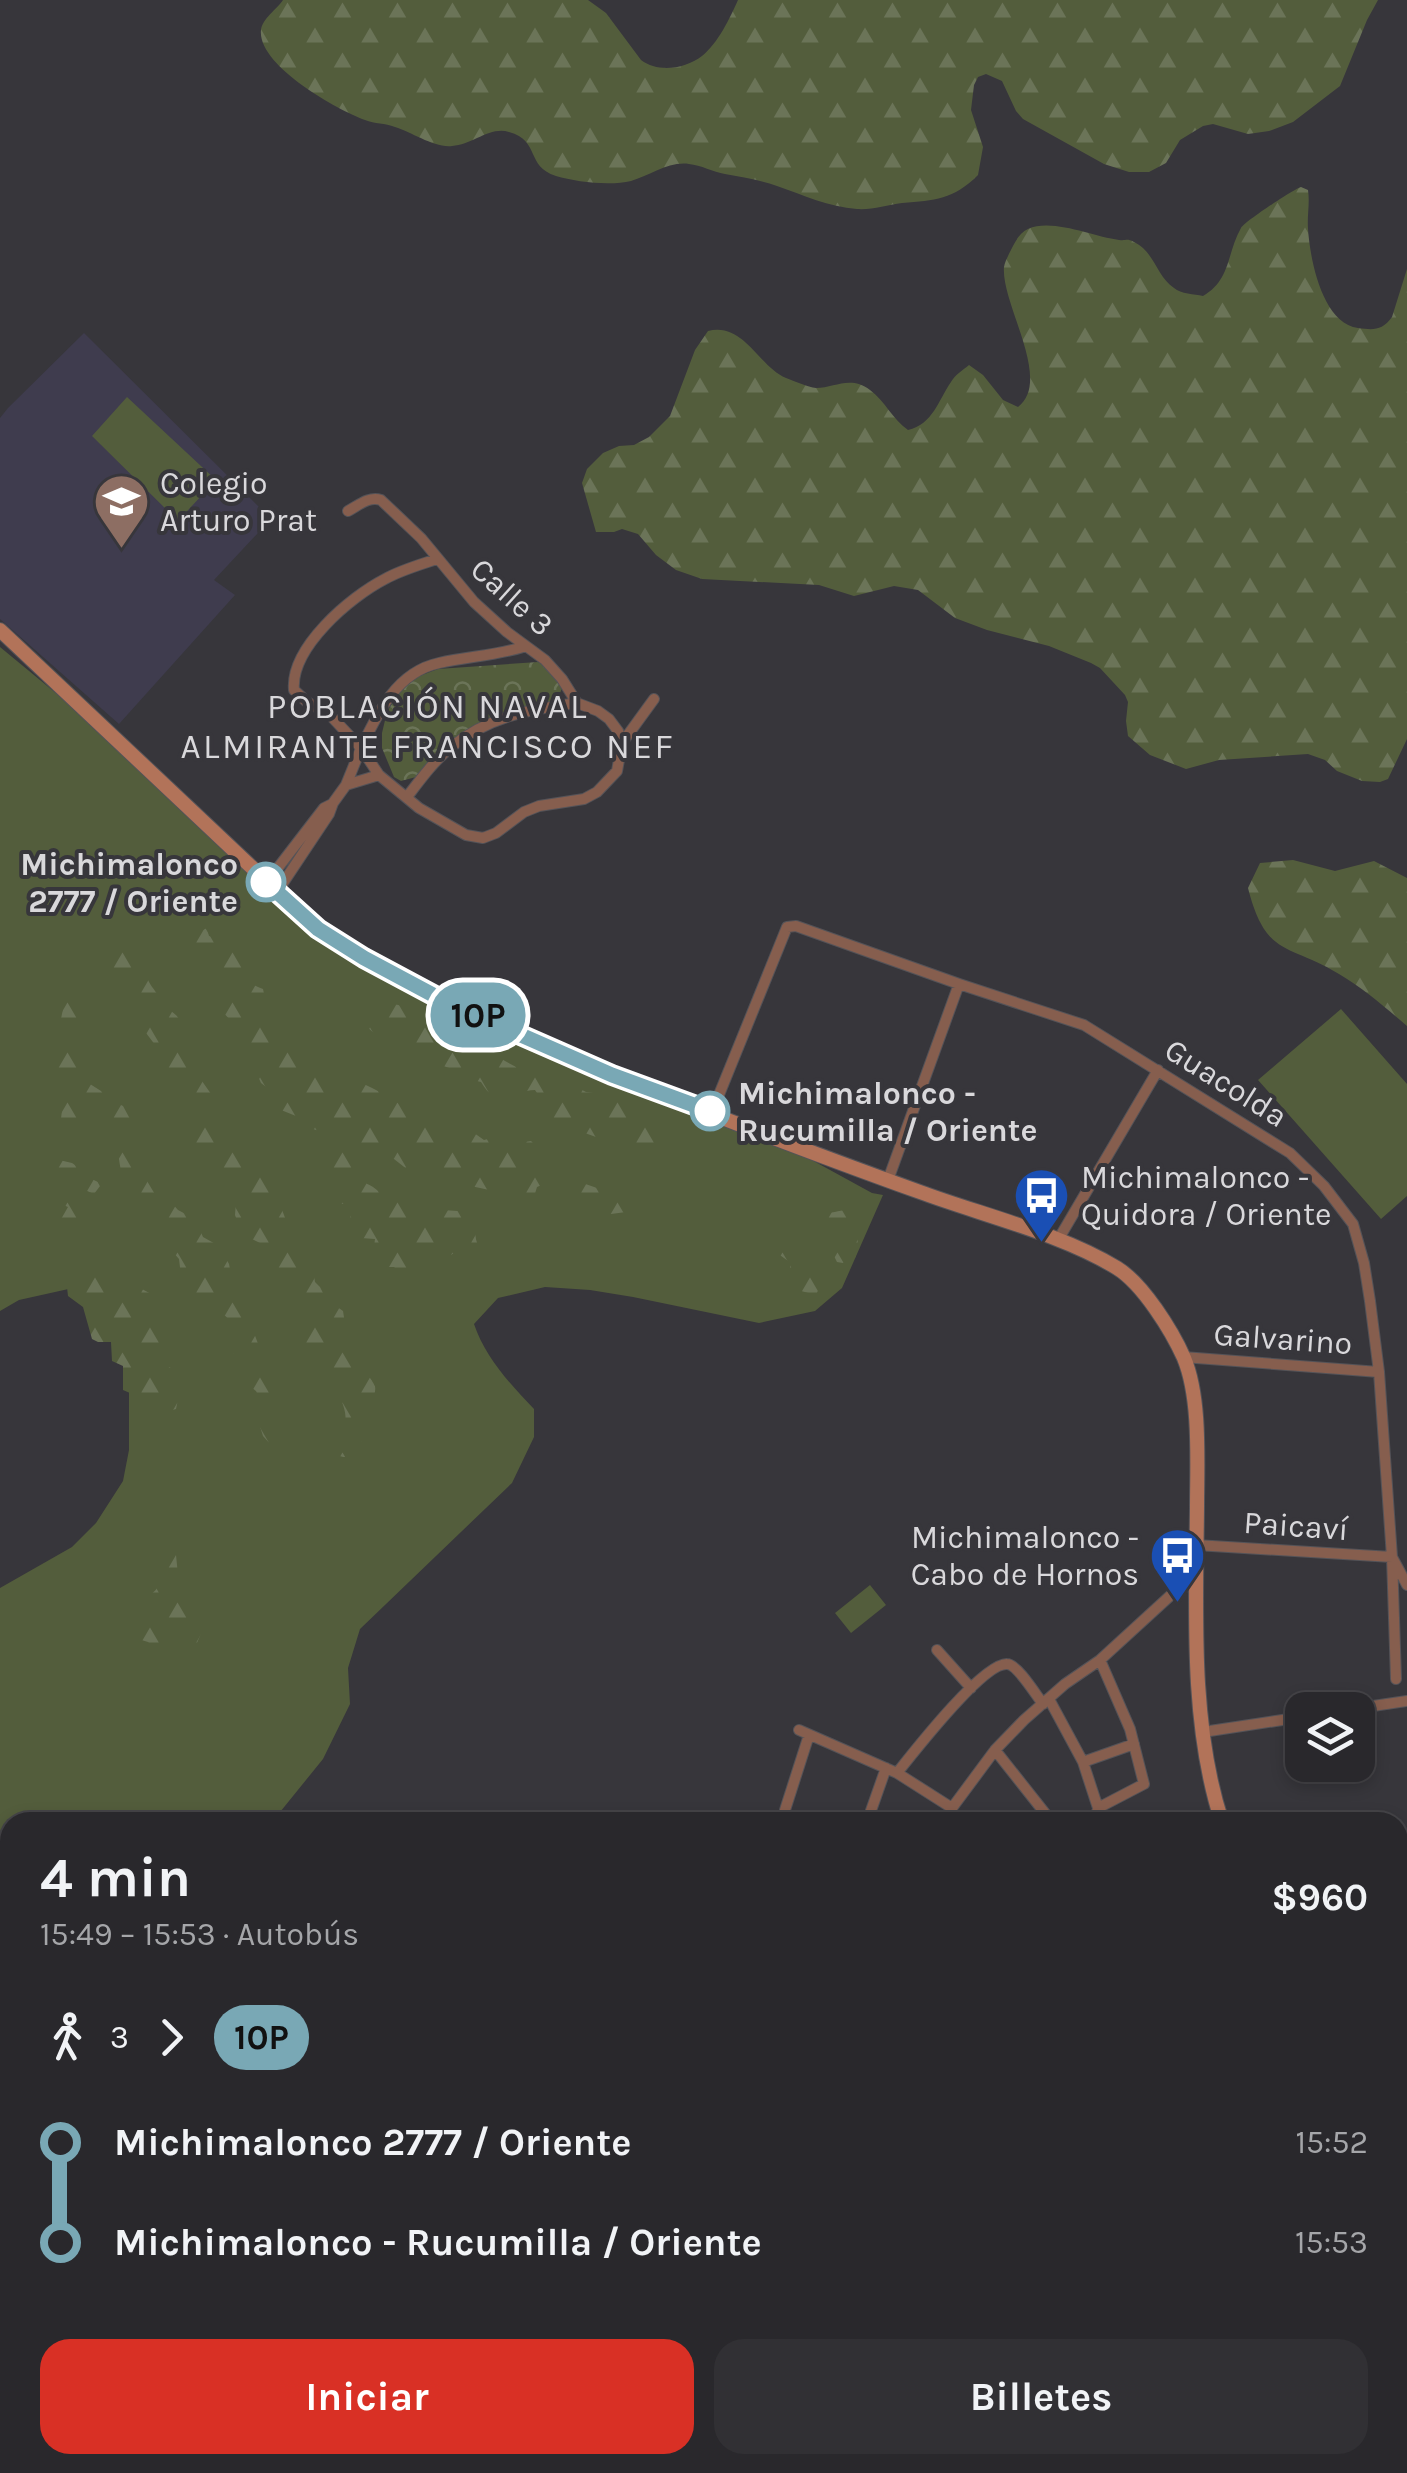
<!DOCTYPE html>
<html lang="es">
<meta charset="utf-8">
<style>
body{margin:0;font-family:Karla,sans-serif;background:#313034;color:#f1f3f6;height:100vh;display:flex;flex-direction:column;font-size:38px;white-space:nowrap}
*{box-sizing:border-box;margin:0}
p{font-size:32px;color:#a5a6a9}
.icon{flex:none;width:55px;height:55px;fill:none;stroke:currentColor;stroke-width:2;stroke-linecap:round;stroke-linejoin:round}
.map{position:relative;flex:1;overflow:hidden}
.sheet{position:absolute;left:0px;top:1812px;width:1408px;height:662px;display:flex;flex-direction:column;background:#29282c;border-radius:30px 30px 0 0;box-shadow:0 5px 15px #0003,0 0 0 2px #454448}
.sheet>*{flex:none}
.badge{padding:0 20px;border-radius:32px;font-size:35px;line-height:65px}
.buttons{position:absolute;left:1285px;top:1692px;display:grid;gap:20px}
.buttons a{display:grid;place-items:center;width:90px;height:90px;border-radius:20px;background:#29282c;box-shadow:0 5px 15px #0003,0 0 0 2px #454448;font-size:50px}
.map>.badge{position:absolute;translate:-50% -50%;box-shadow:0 0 0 5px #fff}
.legs{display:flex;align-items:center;gap:15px;height:110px;padding:0 40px;font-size:32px}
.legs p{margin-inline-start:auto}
.overview{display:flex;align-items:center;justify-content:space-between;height:170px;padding:0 40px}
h1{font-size:55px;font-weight:700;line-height:75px}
.button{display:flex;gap:20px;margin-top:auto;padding:20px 40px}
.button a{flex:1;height:115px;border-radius:30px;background:#d93025;color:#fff;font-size:40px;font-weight:700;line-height:115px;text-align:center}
.button a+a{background:#313034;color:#f1f3f6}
ul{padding:0 40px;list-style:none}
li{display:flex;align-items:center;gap:35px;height:100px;font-size:38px}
li i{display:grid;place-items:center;width:15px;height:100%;margin:0 12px;background:currentColor}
li i::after{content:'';width:25px;height:25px;margin:-12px;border:8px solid;border-radius:50%;background:#29282c}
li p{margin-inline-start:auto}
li:first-child i{background:linear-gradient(#0000 50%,currentColor 0)}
li:last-child i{background:linear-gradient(currentColor 50%,#0000 0)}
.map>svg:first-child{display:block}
</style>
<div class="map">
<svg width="1407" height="2473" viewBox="0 0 1407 2473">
<defs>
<pattern id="forest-firs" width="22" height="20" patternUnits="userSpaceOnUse" patternTransform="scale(2.5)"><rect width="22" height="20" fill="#535d3c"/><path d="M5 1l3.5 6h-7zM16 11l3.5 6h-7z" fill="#6b7458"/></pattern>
<pattern id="park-crowns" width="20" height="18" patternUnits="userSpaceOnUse" patternTransform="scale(2.5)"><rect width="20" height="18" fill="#535d3c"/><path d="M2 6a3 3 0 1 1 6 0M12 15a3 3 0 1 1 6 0" fill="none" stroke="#6b7458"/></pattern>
</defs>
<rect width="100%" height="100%" fill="#37363b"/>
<path fill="#3f3c4e" d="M84,333L271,519L214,580L235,595L119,724L0,619V418L8,408Z"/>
<path fill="#4e3937" d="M1398,2080L1407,2084V2274L1398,2272Z"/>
<path fill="#535d3c" d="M127,397L216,480L178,521L92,436Z
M0,647L120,746L318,929L372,962L755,1129L872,1193L883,1195L842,1288L815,1311L759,1323L633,1297L590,1290L545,1287L498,1298L474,1324C485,1357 510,1384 534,1409V1437L512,1483L360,1629L348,1668L350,1704L323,1759L272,1822H10V1853L0,1848V1588L72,1547L96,1523L123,1481L129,1450V1385L112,1327L73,1288L19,1300L0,1311Z
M1341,1009L1407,1084V1196L1381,1219L1258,1080Z
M870,1585L886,1605L851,1633L835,1613Z"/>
<path fill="url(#forest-firs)" d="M283,0H588L606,13L641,60C658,73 685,69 702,56C718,43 730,18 738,0H1378L1367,20L1340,86L1293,122L1269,131L1248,134L1213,124L1203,126L1180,140L1166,163L1149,172H1129L1104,164L1023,119L1016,111L1002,81L986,74L978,77L974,85L971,110L983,147L978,175C953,200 935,200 902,203C887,205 872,210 857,209C829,207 803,195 777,186C760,180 742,177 725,174C713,172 701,165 689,164C669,161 649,176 631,181C610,186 576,182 556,176C525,166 541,141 509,132C490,126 472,145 452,146C434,148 412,132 395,127C385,123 375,124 365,120C337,110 257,65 261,30C262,19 277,9 283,0Z
M1301,187L1308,190C1310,204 1307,215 1308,229C1310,259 1322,323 1358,328C1373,330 1382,331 1392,317L1407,269V739L1388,779L1380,782L1362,781L1337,771L1325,760L1308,754L1219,760L1186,769L1150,755L1128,736L1126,721L1128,702L1125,695L1100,668L1091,663L1049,646L987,630L955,618L918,590L894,586L854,596L819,585L702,579L676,570L656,555L638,534L622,529L614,532H596L582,483L587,469L603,453L619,446L634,445L649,437L670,416L695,350L708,331C744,322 758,366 786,378C794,381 808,387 816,388C835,388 850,375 870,390C885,401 893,420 908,430C933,424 938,401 951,382C955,375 963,370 969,365L983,375L1003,400L1018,407C1053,380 1001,304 1004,267C1005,261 1010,252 1013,246C1016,240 1021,232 1028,229C1053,218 1093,237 1119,240C1127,241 1126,238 1134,242C1154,251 1157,277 1174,288C1181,294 1194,294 1203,296C1231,280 1227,252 1241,228C1244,222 1294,189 1301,187Z
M1293,860L1335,871L1374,861L1407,878V1026C1386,1008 1363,988 1339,974C1288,943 1266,958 1248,888L1260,863Z
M207,928L209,936L222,939L243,953C245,974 241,981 263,989L266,1003L273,1007L274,1020L286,1024L289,1037L301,1043L311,1060L329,1066L339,1076C363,1081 382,1093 403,1106L426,1100L432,1103L439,1115L455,1125L467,1128L484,1140L495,1137L513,1144L531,1141L536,1146C536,1157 534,1165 544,1170L546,1177L544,1184L537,1187L533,1200C519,1202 511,1198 499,1193C491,1189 481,1189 472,1186L468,1173L462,1171L435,1180L408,1170L394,1159L374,1156L358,1143L313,1129L306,1120L281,1110L273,1092L261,1083L253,1065L243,1055L235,1025L218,1007L212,976L209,970L186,957C182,944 190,939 197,929L203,930Z
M111,944C140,951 138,959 149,982C152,988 159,995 162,1002C167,1010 175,1012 179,1019C188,1031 181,1035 196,1045L197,1074L216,1101L221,1115L256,1152L273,1186L287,1223L299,1241C297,1253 303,1255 312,1263L315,1282L320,1287L326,1299L343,1311L346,1330L357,1339L361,1353L367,1356L369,1377C384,1390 367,1401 369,1415C360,1431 365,1468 334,1454C336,1443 343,1433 345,1422C348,1408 337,1397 337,1382L333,1378L318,1377L312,1373V1360L304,1344L311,1328L303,1311L284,1300L276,1282L266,1273L260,1243L242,1234L235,1215L236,1202L221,1188L214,1162L192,1144L188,1130L189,1111L166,1086L162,1054L143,1029L131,991L107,961V955Z
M71,996L82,1004L79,1029L83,1036L84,1049L97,1063L95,1070L89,1073L87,1079L90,1084L101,1091L105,1097L123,1106L130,1119L129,1133L136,1153L135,1161L156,1196L169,1200L178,1210L195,1219L203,1237L219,1246L229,1264L234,1291L251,1325L260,1349L261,1370L268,1382L273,1409L270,1422L274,1427L277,1441L272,1446L263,1436L257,1417L259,1397L256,1391L246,1383C245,1364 253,1363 233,1353C232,1344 234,1328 229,1320C221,1308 208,1316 197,1295L183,1292L179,1259L166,1244L163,1219L151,1212L145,1195C122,1192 121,1172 118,1152C116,1140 101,1119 87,1120C81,1121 77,1124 72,1126L65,1124L61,1119L64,1091L56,1082L58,1057L49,1041L61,1019L65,999Z
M381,1001L411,1008L455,1033C464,1041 475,1042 486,1047C501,1054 486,1047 499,1057C509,1065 518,1065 526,1076L563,1080L586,1092L600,1094L618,1102L638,1106L647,1116L658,1120L665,1140L669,1146L666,1159L659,1160L624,1154L618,1151L610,1142L554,1122L542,1114L539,1096L535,1090C509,1091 501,1114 481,1082C465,1079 452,1065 435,1065C427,1066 419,1070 411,1067C402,1064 402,1055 395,1049C384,1037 368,1034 361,1016L369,1005Z
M333,1150C356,1152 350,1163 360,1177C364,1184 367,1183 373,1187C387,1197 392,1205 410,1200L427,1209L473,1212L478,1216C474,1224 474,1239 479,1247L477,1254L471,1256L462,1247L451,1255L438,1253L417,1282L416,1290L409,1292L403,1289L398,1271L394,1267H378L372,1263L375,1239L361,1238L350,1230L351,1205L337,1203L328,1194L332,1182L331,1176L325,1172L322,1164L327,1153Z
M59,1160L72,1163L78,1167L83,1175L98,1182L100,1186L94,1194L85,1190L78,1191L79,1199L90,1206L91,1210L76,1230L72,1231L60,1221L68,1207L54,1201L65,1181L55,1169Z
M571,1179L597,1188L624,1192L627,1198L641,1202L643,1215L637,1219L626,1212L611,1214L607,1210L603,1197H596L589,1210L582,1211L576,1206L563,1202L561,1192L564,1183Z
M816,1198L825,1203L828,1213C852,1210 860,1201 858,1233C857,1243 859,1248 855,1258H848L843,1263L837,1262L833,1254V1240L820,1238L811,1226L801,1222V1214L796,1209L797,1203Z
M787,1245L807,1252L811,1257L809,1271L815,1276L819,1288L816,1295L790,1288L787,1282L791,1263L777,1253Z
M80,1268L129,1276L132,1286L142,1289L162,1300L164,1313L160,1326L165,1329L174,1327L177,1330L169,1346L172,1353L166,1365L174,1370L170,1381L181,1385L176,1409C165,1412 154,1416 143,1410L141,1391L130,1393L123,1390V1366L112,1361L111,1342H98L92,1339L83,1307L68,1296L67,1287L69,1274Z
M165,1547L176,1555L179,1585L197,1605L196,1616L203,1628L195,1648C183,1654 170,1649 157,1651L148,1642L135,1638L134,1635L138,1626L146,1620C136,1590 161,1600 161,1574L149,1569L148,1560L152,1551Z"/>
<path fill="url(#park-crowns)" d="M538,662L545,666L562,688L557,701L530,705L492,716L438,753L416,777L401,781L394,777L382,748V733L387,712L400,691L414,678L438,669Z"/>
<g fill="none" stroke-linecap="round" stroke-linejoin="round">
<defs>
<path id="minor" d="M348,511C359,505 369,496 381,500L421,538L474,602L507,632L545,660L562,679L577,703L598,711L609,719L618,731L622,743L617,771L597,792L584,799L539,806L524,812L496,833L483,838L466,835L419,808L379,775L361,748C378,712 397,672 439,663C469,656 497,656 526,646
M622,743L654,699
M346,785L379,775
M407,797C420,780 433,762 450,748C487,717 530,709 577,703
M267,882L324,808L332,804
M277,892L329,814L333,803L346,785L361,748L329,714L307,702L294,690C290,648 350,597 385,579C401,570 419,565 437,559
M712,1112L787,927L796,926L959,984L1084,1025L1290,1153L1324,1186L1353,1224L1364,1263L1370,1301L1379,1372L1392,1557L1396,1679
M888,1180L959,984
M1058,1240L1158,1070
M1183,1357L1379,1372
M1196,1545L1392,1557L1407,1585
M937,1650L971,1688
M1049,1699L1083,1762L1098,1808
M1346,1710L1407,1701
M799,1730L897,1773L952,1808
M1203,1732L1302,1717
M995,1750L1052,1822H1057
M1083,1762L1134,1744
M897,1773C913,1753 983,1663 1007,1664C1017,1664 1036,1695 1043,1704
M785,1810L809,1735
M867,1822L886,1768
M944,1822L952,1808L995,1750L1024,1720L1065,1684L1100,1660L1171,1595L1196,1580
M1069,1822H1089
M1095,1822L1098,1808L1144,1784L1130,1729L1100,1660
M1398,1854L1407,1835
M0,2053L10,2059
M1398,2321L1407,2322
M1398,2449L1407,2444
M564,2465L576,2473
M688,2465L698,2468V2473
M20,2473L27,2465
M781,2473L789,2465
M867,2473L871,2465
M972,2473L983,2465
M1346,2473L1363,2465"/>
<path id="secondary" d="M0,630L313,925C379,976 459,1006 534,1039C660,1096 790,1145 920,1192C982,1215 1062,1234 1117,1268C1143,1284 1172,1331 1184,1358C1201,1399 1197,1463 1197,1508C1196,1610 1190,1725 1222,1822
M1398,2057L1407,2061"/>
</defs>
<use href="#minor" stroke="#545358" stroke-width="12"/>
<use href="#secondary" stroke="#545358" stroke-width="16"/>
<use href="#minor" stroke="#865e4e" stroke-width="10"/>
<use href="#secondary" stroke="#b27359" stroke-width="14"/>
</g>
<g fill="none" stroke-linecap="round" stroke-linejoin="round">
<defs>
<path id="line-1" d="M266,882L318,929L364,958L450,1004L612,1075L710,1111"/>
</defs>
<use href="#line-1" stroke="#fff" stroke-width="22"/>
<use href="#line-1" stroke="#79a8b5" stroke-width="15"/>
</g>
<defs>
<symbol id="school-pin" viewBox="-11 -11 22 30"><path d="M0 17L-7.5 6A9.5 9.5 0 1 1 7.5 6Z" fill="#8d6e63" stroke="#37363b"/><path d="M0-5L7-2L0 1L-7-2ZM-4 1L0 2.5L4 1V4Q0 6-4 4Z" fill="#fff"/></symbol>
<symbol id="bus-pin" viewBox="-11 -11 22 30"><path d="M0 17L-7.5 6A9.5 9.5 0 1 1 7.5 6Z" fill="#1a4fb4" stroke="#37363b"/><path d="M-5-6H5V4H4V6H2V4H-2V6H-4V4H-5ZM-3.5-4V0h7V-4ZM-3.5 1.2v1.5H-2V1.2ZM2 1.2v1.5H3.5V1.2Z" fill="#fff"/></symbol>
</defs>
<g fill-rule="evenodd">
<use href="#school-pin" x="90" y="470" width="63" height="86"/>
<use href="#bus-pin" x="1010" y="1164" width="63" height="86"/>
<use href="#bus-pin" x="1146" y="1524" width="63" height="86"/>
</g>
<g fill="#fff" stroke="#79a8b5" stroke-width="5">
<circle cx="266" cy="882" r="18"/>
<circle cx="710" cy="1111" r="18"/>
</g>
<g text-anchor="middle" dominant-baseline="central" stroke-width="8" stroke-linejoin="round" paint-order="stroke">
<g font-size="32" fill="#d9d8db" stroke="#37363b" text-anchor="start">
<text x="160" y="483">Colegio<tspan x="160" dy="37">Arturo Prat</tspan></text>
<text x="1081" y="1177">Michimalonco -<tspan x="1081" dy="37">Quidora / Oriente</tspan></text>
<text x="1139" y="1537" text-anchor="end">Michimalonco -<tspan x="1139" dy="37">Cabo de Hornos</tspan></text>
</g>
<g font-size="32" fill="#d9d8db" stroke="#37363b">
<text transform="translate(512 597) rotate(42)">Calle 3</text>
<text transform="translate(1226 1083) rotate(32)">Guacolda</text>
<text transform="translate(1283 1339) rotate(4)">Galvarino</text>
<text transform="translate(1296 1526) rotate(4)">Paicaví</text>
</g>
<g font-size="32" font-weight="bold" fill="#d9d8db" stroke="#37363b" text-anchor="end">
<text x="238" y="864">Michimalonco<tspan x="238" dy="37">2777 / Oriente</tspan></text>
<text x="738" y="1093" text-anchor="start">Michimalonco -<tspan x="738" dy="37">Rucumilla / Oriente</tspan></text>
</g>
<g font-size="35" letter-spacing="2.5" fill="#d9d8db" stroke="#37363b">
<text x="428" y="706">POBLACIÓN NAVAL<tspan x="428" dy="40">ALMIRANTE FRANCISCO NEF</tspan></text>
</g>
</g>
</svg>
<div class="buttons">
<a><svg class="icon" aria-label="layers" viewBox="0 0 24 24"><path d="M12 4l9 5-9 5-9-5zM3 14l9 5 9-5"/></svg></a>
</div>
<b class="badge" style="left:478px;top:1015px;background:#79a8b5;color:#111">10P</b>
<section class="sheet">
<div class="overview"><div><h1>4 min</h1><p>15:49 – 15:53 · Autobús</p></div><b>$960</b></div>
<div class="legs"><svg class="icon" aria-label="walk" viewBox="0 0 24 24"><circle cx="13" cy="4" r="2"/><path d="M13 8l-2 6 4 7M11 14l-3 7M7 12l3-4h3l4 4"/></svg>3<svg class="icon" aria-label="forward" viewBox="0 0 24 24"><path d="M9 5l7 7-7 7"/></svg><b class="badge" style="background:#79a8b5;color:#111">10P</b></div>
<ul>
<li><i style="color:#79a8b5"></i><b>Michimalonco 2777 / Oriente</b><p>15:52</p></li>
<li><i style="color:#79a8b5"></i><b>Michimalonco - Rucumilla / Oriente</b><p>15:53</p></li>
</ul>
<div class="button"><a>Iniciar</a><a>Billetes</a></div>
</section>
</div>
